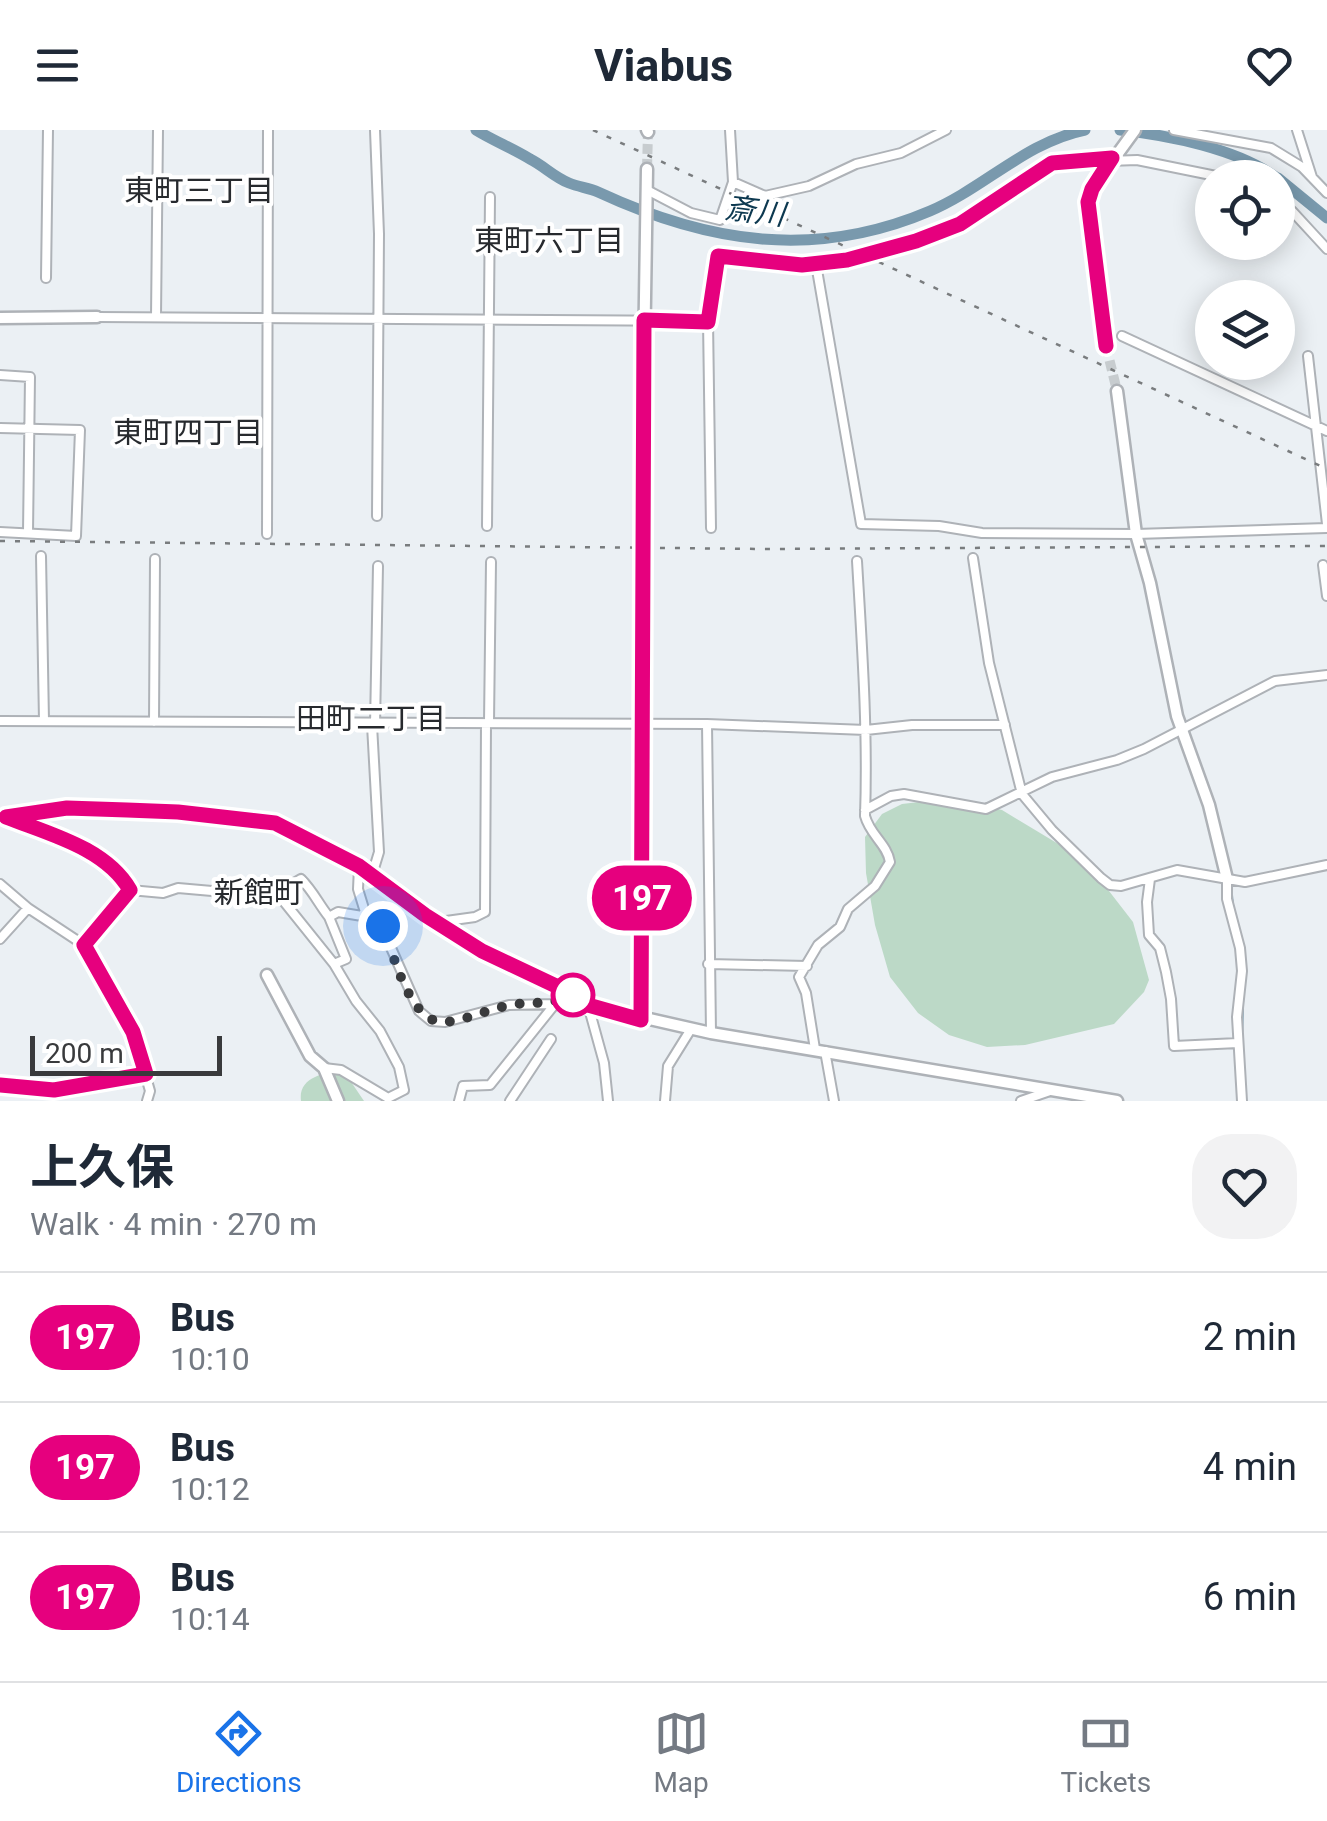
<!DOCTYPE html>
<meta charset="utf-8">
<style>
body{margin:0;font-family:Roboto,"Noto Sans JP",sans-serif;background:#f2f2f3;color:#1f2937;height:100vh;display:flex;flex-direction:column;font-size:38px;white-space:nowrap}
*{box-sizing:border-box;margin:0}
p{font-size:32px;color:#747a83}
.icon{flex:none;width:55px;height:55px;fill:none;stroke:currentColor;stroke-width:2;stroke-linecap:round;stroke-linejoin:round}
.map{position:relative;height:971px;overflow:hidden}
.drawer{display:flex;flex-direction:column;background:#fff;flex:1}
.drawer>*{flex:none}
.badge{padding:0 20px;border-radius:32px;font-size:35px;line-height:65px}
.tools{position:absolute;left:1195px;top:30px;display:grid;gap:20px}
.tools a{display:grid;place-items:center;width:100px;height:100px;border-radius:50%;background:#fff;box-shadow:0 5px 25px #0003;font-size:50px}
.scale{position:absolute;left:30px;bottom:25px;width:192px;box-sizing:border-box;padding-left:10px;border:5px solid #393a3c;border-top:0;font-size:28px;line-height:35px;white-space:nowrap;color:#393a3c;-webkit-text-stroke:8px #fff;paint-order:stroke}
.you{position:absolute;width:50px;height:50px;margin:-25px;border:8px solid #fff;border-radius:50%;background:#1a73e8;box-shadow:0 0 0 15px #1a73e833}
.map>.badge{position:absolute;translate:-50% -50%;box-shadow:0 0 0 5px #fff}
.round{display:grid;place-items:center;flex:none;width:105px;height:105px;border-radius:40px;background:#f2f2f3}
.head{display:flex;align-items:center;justify-content:space-between;height:170px;padding:0 30px}
h1{font-size:48px;font-weight:700;line-height:75px}
ul{padding:0;list-style:none}
li{display:flex;align-items:center;gap:30px;height:130px;padding:0 30px;border-top:2px solid #e0e1e3}
li div{flex:1}
li b{display:block;font-size:38px}
li em{font-style:normal}
li .badge{min-width:110px;font-weight:700;text-align:center}
header{display:flex;justify-content:space-between;align-items:center;height:130px;padding:0 30px;background:#fff;font-size:45px;font-weight:700}
.dock{display:flex;justify-content:space-around;align-items:center;height:140px;border-top:2px solid #e0e1e3;background:#fff;font-size:28px;color:#747a83}
.dock a{display:grid;justify-items:center;gap:5px}
.dock .on{color:#1a73e8}
.map>svg:first-child{display:block}
</style>
<header><svg class="icon" aria-label="menu" viewBox="0 0 24 24"><path d="M4 6h16M4 12h16M4 18h16"/></svg>Viabus<svg class="icon" aria-label="heart" viewBox="0 0 24 24"><path d="M12 20l-8-8c-3-5 5-10 8-4 3-6 11-1 8 4z"/></svg></header>
<div class="map">
<svg width="1327" height="971" viewBox="0 0 1327 971">
<rect width="100%" height="100%" fill="#ebf0f4"/>
<path fill="#bcd9c7" d="M953,668L1002,680L1085,730L1133,792L1149,850L1144,862L1114,894L1025,915L987,917L949,905L918,883L890,847L875,795L866,743L865,707L882,684L902,674Z
M343,940L364,971H301C298,947 324,943 343,940Z"/>
<g fill="none" stroke-linecap="round" stroke-linejoin="round">
<path stroke="#7999ad" stroke-width="2.5" d="M1231,757L1233,778
M1238,795L1244,818V856
M1242,902L1243,864"/>
<path stroke="#7999ad" stroke-width="11" d="M476,0C494,11 512,18 530,29C544,36 554,47 569,53C579,57 589,58 598,62C708,113 815,130 930,81C984,58 1026,12 1085,0
M1120,0C1168,5 1238,19 1277,48
M1278,48L1327,88"/>
<path stroke="#c7cccf" stroke-width="10" stroke-dasharray="10 5" stroke-linecap="butt" d="M647,39L648,2
M1106,216L1117,261"/>
<defs>
<path id="street" d="M375,0L379,104L377,386
M1174,0L1271,18L1302,37L1327,63
M1297,0L1312,47
M733,52L765,66L809,56L856,34L901,23L946,0
M647,60L691,83L720,90L733,52L730,0
M1278,72L1292,81L1327,119
M816,134L861,394L939,396L982,403L1136,404L1327,398
M46,148L48,0
M97,187L708,191
M156,187L158,0
M1122,206L1327,301
M1308,226L1327,394
M0,245L30,247L28,402
M0,298L80,300L76,406L0,402
M487,396L490,67
M711,398L708,191L718,127L802,135L847,130L907,114L960,93L1052,33L1137,30L1226,48
M267,404L268,0
M41,426L44,591
M973,428L989,533L1022,664L1052,700L1101,748L1110,755L1121,756L1177,740L1245,752L1327,735
M1323,435L1327,466
M0,591L707,594L866,600L912,595H1005
M154,592L155,429
M489,592L491,432
M707,594L711,903
M375,595L378,436
M865,680L891,666L904,664L986,679L1052,647L1117,630L1144,619L1275,551L1327,545
M8,688C50,705 107,719 130,760
M359,737L358,759L365,782
M372,745L379,722L372,595
M1150,749L1147,772L1149,805L1160,818L1166,842L1171,869L1174,916L1238,913
M1227,749V769L1240,818L1242,841L1237,887L1242,971
M0,754L28,778L84,815L133,902L150,961L147,971
M439,792L475,787L485,782L486,593
M0,809L28,778
M84,815L130,760L163,763L178,758L246,764L245,760
M334,834L346,829L329,787L338,782L362,786L365,782L376,784L419,881L431,891L445,892L509,875L555,874
M708,834L807,836
M588,875L604,933L608,971
M815,919L806,863L799,847L818,815L840,797L848,779L875,756L890,732C887,714 870,705 865,686C868,601 862,516 857,431
M825,921L834,971
M324,938L341,940L388,968L404,960L399,937L380,901L356,871L334,834L277,763L301,749C313,761 318,773 329,787
M0,955L53,960L145,944
M459,971L463,956L490,955L555,874L571,865
M510,971L551,909
M665,971L668,936L691,899
M1021,971L1050,961"/>
<path id="secondary" d="M647,0L648,2
M0,188L97,187
M1106,216L1088,72L1092,59L1135,0
M1117,261L1136,404L1150,453L1177,586L1209,675L1227,749
M643,295L647,39
M641,482V889
M0,688C76,672 159,677 235,687C249,689 266,690 280,695C353,727 412,778 480,819C514,841 555,852 588,875L711,903L1117,971
M267,845L310,926L324,938L338,971"/>
</defs>
<use href="#street" stroke="#aeb2b7" stroke-width="12"/>
<use href="#secondary" stroke="#aeb2b7" stroke-width="15"/>
<use href="#street" stroke="#fff" stroke-width="8"/>
<use href="#secondary" stroke="#fff" stroke-width="10"/>
<path stroke="#797c7e" stroke-width="2.5" stroke-dasharray="5 10" stroke-linecap="butt" d="M593,0L1327,339
M0,411L764,419L1327,416"/>
<defs>
<path id="secondary-bridge" d="M641,482L643,295"/>
</defs>
<use href="#secondary-bridge" stroke="#aeb2b7" stroke-width="15" stroke-linecap="butt"/>
<use href="#secondary-bridge" stroke="#fff" stroke-width="10"/>
</g>
<g fill="none" stroke-linecap="round" stroke-linejoin="round">
<defs>
<path id="line" d="M0,955L54,960L146,944L133,902L84,815L130,760C106,718 49,704 6,687L67,678L127,680L178,682L275,693L359,736L425,785L482,821L573,864L588,875L641,890L644,190L708,192L718,126L802,135L847,130L916,111L960,94L1052,33L1112,28L1092,59L1088,72L1106,216"/>
</defs>
<use href="#line" stroke="#fff" stroke-width="22"/>
<use href="#line" stroke="#e6007e" stroke-width="15"/>
<path stroke="#393a3c" stroke-width="10" stroke-dasharray="0 18" d="M383,796C393,823 410,896 446,892C466,890 486,880 506,876C533,870 547,877 573,865"/>
</g>
<circle fill="#fff" stroke="#e6007e" stroke-width="5" cx="573" cy="865" r="20"/>
<g text-anchor="middle" dominant-baseline="central" stroke-width="8" stroke-linejoin="round" paint-order="stroke">
<g font-size="30" fill="#272a2e" stroke="#fff">
<text x="199" y="60">東町三丁目</text>
<text x="549" y="110">東町六丁目</text>
<text x="188" y="302">東町四丁目</text>
<text x="371" y="588">田町二丁目</text>
<text x="259" y="762">新館町</text>
</g>
<g font-size="30" font-style="italic" fill="#0d3950" stroke="#fff">
<text transform="translate(755 81) rotate(7)">斎川</text>
</g>
</g>
</svg>
<div class="tools">
<a><svg class="icon" aria-label="locate" viewBox="0 0 24 24"><circle cx="12" cy="12" r="6"/><path d="M12 2v4M12 18v4M2 12h4M18 12h4"/></svg></a>
<a><svg class="icon" aria-label="layers" viewBox="0 0 24 24"><path d="M12 4l9 5-9 5-9-5zM3 14l9 5 9-5"/></svg></a>
</div>
<div class="scale">200 m</div>
<div class="you" style="left:383px;top:796px"></div>
<b class="badge" style="left:642px;top:768px;background:#e6007e;color:#fff">197</b>
</div>
<section class="drawer">
<div class="head"><div><h1>上久保</h1><p>Walk · 4 min · 270 m</p></div><a class="round"><svg class="icon" aria-label="heart" viewBox="0 0 24 24"><path d="M12 20l-8-8c-3-5 5-10 8-4 3-6 11-1 8 4z"/></svg></a></div>
<ul>
<li><span class="badge" style="background:#e6007e;color:#fff">197</span><div><b>Bus</b><p>10:10</p></div><em>2 min</em></li>
<li><span class="badge" style="background:#e6007e;color:#fff">197</span><div><b>Bus</b><p>10:12</p></div><em>4 min</em></li>
<li><span class="badge" style="background:#e6007e;color:#fff">197</span><div><b>Bus</b><p>10:14</p></div><em>6 min</em></li>
</ul>
</section>
<nav class="dock">
<a class="on"><svg class="icon" aria-label="directions" viewBox="0 0 24 24"><path d="M12 3l9 9-9 9-9-9zM9 14v-3h6M13 9l2 2-2 2"/></svg>Directions</a>
<a><svg class="icon" aria-label="map" viewBox="0 0 24 24"><path d="M3 6l6-2 6 2 6-2v14l-6 2-6-2-6 2zM9 4v14M15 6v14"/></svg>Map</a>
<a><svg class="icon" aria-label="tickets" viewBox="0 0 24 24"><path d="M3 7h18v10H3zM15 7v10"/></svg>Tickets</a>
</nav>
